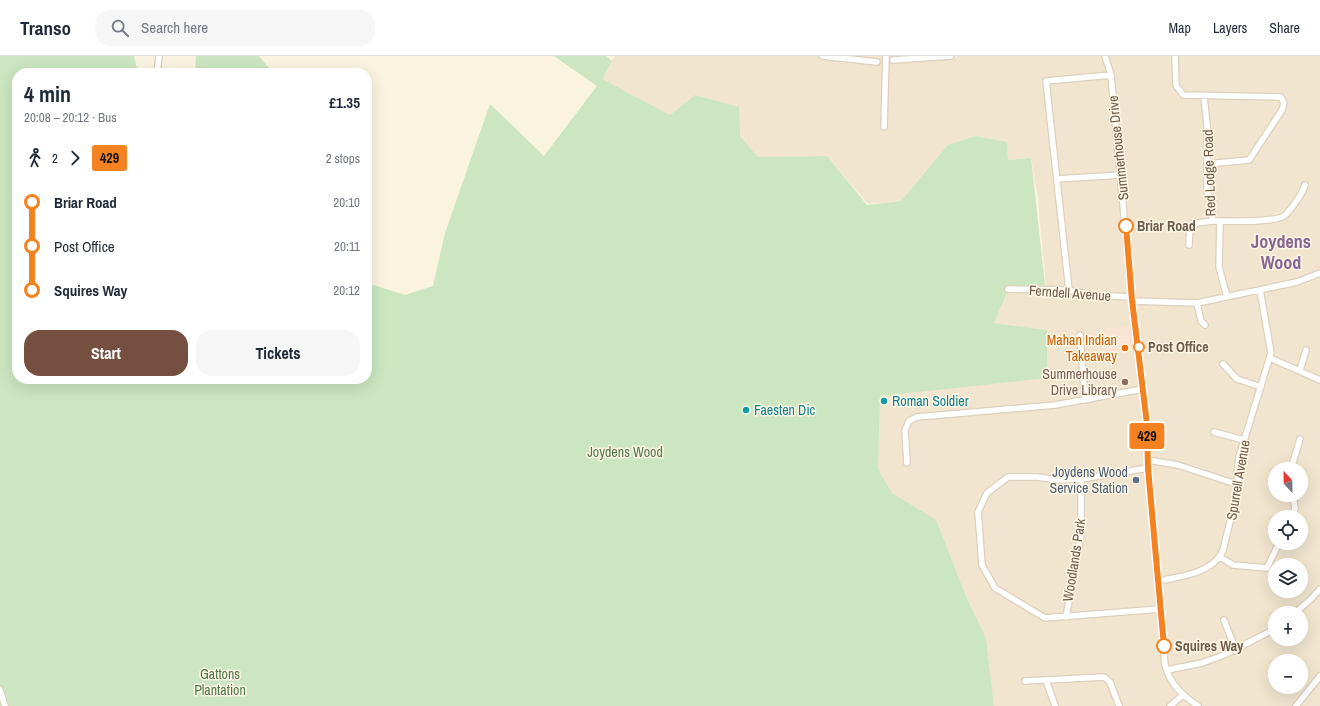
<!DOCTYPE html>
<meta charset="utf-8">
<style>
body{margin:0;font-family:"Archivo Narrow",sans-serif;background:#f6f6f7;color:#1f2937;height:100vh;display:flex;flex-direction:column;font-size:15px;white-space:nowrap}
*{box-sizing:border-box;margin:0}
p{font-size:13px;color:#747a83}
.icon{flex:none;width:22px;height:22px;fill:none;stroke:currentColor;stroke-width:2;stroke-linecap:round;stroke-linejoin:round}
.map{position:relative;flex:1;overflow:hidden}
.panel{position:absolute;left:12px;top:12px;width:360px;height:316px;display:flex;flex-direction:column;background:#fff;border-radius:16px;box-shadow:0 4px 16px #0002}
.panel>*{flex:none}
.badge{padding:0 8px;border-radius:3px;font-size:14px;line-height:26px}
.needle{width:26px;rotate:338deg}
.fabs{position:absolute;left:1268px;top:406px;display:grid;gap:8px}
.fabs a{display:grid;place-items:center;width:40px;height:40px;border-radius:50%;background:#fff;box-shadow:0 4px 16px #0002;font-size:20px}
.map>.badge{position:absolute;translate:-50% -50%;box-shadow:0 0 0 2px #fff}
.legs{display:flex;align-items:center;gap:6px;height:44px;padding:0 12px;font-size:13px}
.legs p{margin-inline-start:auto}
.headline{display:flex;align-items:center;justify-content:space-between;height:68px;padding:0 12px}
h1{font-size:22px;font-weight:700;line-height:30px}
.cta{display:flex;gap:8px;margin-top:auto;padding:8px 12px}
.cta a{flex:1;height:46px;border-radius:16px;background:#754f40;color:#fff;font-size:16px;font-weight:700;line-height:46px;text-align:center}
.cta a+a{background:#f6f6f7;color:#1f2937}
ul{padding:0 12px;list-style:none}
li{display:flex;align-items:center;gap:14px;height:44px;font-size:15px}
li i{display:grid;place-items:center;width:6px;height:100%;margin:0 5px;background:currentColor}
li i::after{content:'';width:10px;height:10px;margin:-5px;border:3px solid;border-radius:50%;background:#fff}
li p{margin-inline-start:auto}
li:first-child i{background:linear-gradient(#0000 50%,currentColor 0)}
li:last-child i{background:linear-gradient(currentColor 50%,#0000 0)}
header{display:flex;align-items:center;gap:24px;box-sizing:border-box;height:56px;padding:0 20px;background:#fff;border-bottom:1px solid #e0e1e3}
header strong{font-size:19px}
nav{display:flex;gap:22px;margin-inline-start:auto;font-size:14px}
.search{width:280px;height:36px;background:#f6f6f7;display:flex;align-items:center;gap:10px;box-sizing:border-box;padding:0 14px;border-radius:16px;color:#747a83;font-size:15px}
.map>svg:first-child{display:block}
</style>
<header>
<strong>Transo</strong>
<div class="search"><svg class="icon" aria-label="search" viewBox="0 0 24 24"><circle cx="10" cy="10" r="6"/><path d="M15 15l6 6"/></svg>Search here</div>
<nav><a>Map</a><a>Layers</a><a>Share</a></nav>
</header>
<div class="map">
<svg width="1320" height="650" viewBox="0 0 1320 650">
<rect width="100%" height="100%" fill="#faf3e0"/>
<path fill="#f1e5cf" fill-rule="evenodd" d="M615,0H1320V650H994L986,582L965,538L935,464L892,437L878,413L880,340L896,336L1047,322V274L994,267L1009,232L1046,229L1038,143L1031,102L1008,104L1007,86L974,80L948,89L901,145L868,148L827,100L758,101L740,80L695,39L670,59L601,23ZM1275,413H1301V439H1275ZM1275,461H1301V487H1275ZM1275,509H1301V535H1275ZM1275,557H1301V583H1275ZM1275,605H1301V631H1275Z"/>
<path fill="#fae4d4" d="M1130,270L1133,295L1107,298L1105,273Z"/>
<path fill="#cbe6c0" d="M0,0H134L138,17H17V323H367V227L405,239L433,230L445,177L490,48L544,100L597,30L554,0H606L612,5L602,23L670,59L695,39L739,51L740,80L758,101L827,100L867,149L901,145L948,89L975,80L1007,86L1008,104L1031,102L1045,229L1009,232L994,267L1047,274V322L880,340L878,413L892,437L936,464L965,538L986,582L994,650H0Z
M196,0H259L273,17H195Z"/>
<g fill="none" stroke-linecap="round" stroke-linejoin="round">
<defs>
<path id="street" d="M822,0L877,6
M1105,0L1111,19L1132,245L1147,368L1148,412L1165,609C1170,628 1182,639 1198,650
M1175,0L1176,29L1183,39L1281,41L1284,47L1282,54L1249,104L1207,108
M893,4L951,0
M157,17L159,0
M884,71L886,0
M1057,123L1121,119
M1212,165C1227,165 1273,167 1284,160C1290,155 1303,137 1305,129
M1220,165L1219,211L1227,241
M1189,189L1190,168L1212,165V148L1207,136V69L1204,41
M1008,233L1069,234L1090,239L1132,241
M1069,234L1046,25L1111,19
M1132,245L1197,247L1297,226L1320,217
M1197,247L1201,265L1205,269
M1080,279L1085,344
M1270,302L1320,324
M1223,308L1237,323L1261,331
M1300,314L1306,294
M1214,376L1244,384
M1148,404L1178,409L1239,429
M907,407L905,374L909,365L917,361L1055,349L1143,333
M1291,413L1300,383
M1081,423L1057,424L1038,421H1008L987,437L978,456L982,509L995,532L1045,562L1160,553
M1291,461L1295,453L1293,439
M1220,501L1233,509L1267,512L1279,487
M1158,525C1180,521 1214,517 1223,494L1239,429L1237,418L1239,401L1271,297L1260,234
M1295,557L1311,543L1320,533
M1066,561L1081,479V423L1148,412
M1224,564L1236,595
M1167,614L1202,607L1224,599L1275,573
M1025,625L1046,624
M0,634L5,650
M1055,650L1046,624L1104,621L1110,626L1119,650
M1170,650L1183,639
M1296,650L1320,620"/>
</defs>
<use href="#street" stroke="#ddd0bd" stroke-width="8"/>
<use href="#street" stroke="#fff" stroke-width="5.5"/>
</g>
<g fill="none" stroke-linecap="round" stroke-linejoin="round">
<defs>
<path id="line-1" d="M1126,170L1132,244L1147,368L1148,412L1164,590"/>
</defs>
<use href="#line-1" stroke="#fff" stroke-width="9"/>
<use href="#line-1" stroke="#f58220" stroke-width="6"/>
</g>
<g fill="#fff" stroke="#f58220" stroke-width="2">
<circle cx="1126" cy="170" r="7"/>
<circle cx="1139" cy="291" r="5"/>
<circle cx="1164" cy="590" r="7"/>
</g>
<circle fill="#e8710a" stroke="#fef7e6" stroke-width="1.5" cx="1125" cy="292" r="4"/>
<circle fill="#8d6e63" stroke="#fef7e6" stroke-width="1.5" cx="1125" cy="326" r="4"/>
<g fill="#0f9aa8" stroke="#fef7e6" stroke-width="1.5">
<circle cx="884" cy="345" r="4"/>
<circle cx="746" cy="354" r="4"/>
</g>
<circle fill="#5c6f8a" stroke="#fef7e6" stroke-width="1.5" cx="1136" cy="424" r="4"/>
<g text-anchor="middle" dominant-baseline="central" stroke-width="3" stroke-linejoin="round" paint-order="stroke">
<g font-size="14" fill="#6f5b49" stroke="#fef7e6">
<text transform="translate(1118 92) rotate(-96)">Summerhouse Drive</text>
<text transform="translate(1209 117) rotate(-92)">Red Lodge Road</text>
<text transform="translate(1070 237) rotate(4)">Ferndell Avenue</text>
<text transform="translate(1238 424) rotate(-80)">Spurrell Avenue</text>
<text transform="translate(1074 504) rotate(-81)">Woodlands Park</text>
</g>
<g font-size="14" font-weight="bold" fill="#6f5b49" stroke="#fef7e6" text-anchor="start">
<text x="1137" y="170">Briar Road</text>
<text x="1148" y="291">Post Office</text>
<text x="1175" y="590">Squires Way</text>
</g>
<g font-size="14" fill="#c56008" stroke="#fef7e6" text-anchor="end">
<text x="1117" y="284">Mahan Indian<tspan x="1117" dy="16">Takeaway</tspan></text>
</g>
<g font-size="14" fill="#785e54" stroke="#fef7e6" text-anchor="end">
<text x="1117" y="318">Summerhouse<tspan x="1117" dy="16">Drive Library</tspan></text>
</g>
<g font-size="14" fill="#0d838f" stroke="#fef7e6" text-anchor="start">
<text x="892" y="345">Roman Soldier</text>
<text x="754" y="354">Faesten Dic</text>
</g>
<g font-size="14" fill="#4f7a45" stroke="#fef7e6">
<text x="625" y="396">Joydens Wood</text>
<text x="220" y="618">Gattons<tspan x="220" dy="16">Plantation</tspan></text>
</g>
<g font-size="14" fill="#4e5e75" stroke="#fef7e6" text-anchor="end">
<text x="1128" y="416">Joydens Wood<tspan x="1128" dy="16">Service Station</tspan></text>
</g>
<g font-size="18" font-weight="bold" fill="#886592" stroke="#fef7e6">
<text x="1281" y="185">Joydens<tspan x="1281" dy="21">Wood</tspan></text>
</g>
</g>
</svg>
<div class="fabs">
<a><svg class="needle" viewBox="-14 -14 28 28"><path d="M0-13l5 13h-10z" fill="#e53935"/><path d="M0 13l5-13h-10z" fill="#747a83"/></svg></a>
<a><svg class="icon" aria-label="locate" viewBox="0 0 24 24"><circle cx="12" cy="12" r="6"/><path d="M12 2v4M12 18v4M2 12h4M18 12h4"/></svg></a>
<a><svg class="icon" aria-label="layers" viewBox="0 0 24 24"><path d="M12 4l9 5-9 5-9-5zM3 14l9 5 9-5"/></svg></a>
<a>+</a>
<a>−</a>
</div>
<b class="badge" style="left:1147px;top:380px;background:#f58220;color:#111">429</b>
<section class="panel">
<div class="headline"><div><h1>4 min</h1><p>20:08 – 20:12 · Bus</p></div><b>£1.35</b></div>
<div class="legs"><svg class="icon" aria-label="walk" viewBox="0 0 24 24"><circle cx="13" cy="4" r="2"/><path d="M13 8l-2 6 4 7M11 14l-3 7M7 12l3-4h3l4 4"/></svg>2<svg class="icon" aria-label="forward" viewBox="0 0 24 24"><path d="M9 5l7 7-7 7"/></svg><b class="badge" style="background:#f58220;color:#111">429</b><p>2 stops</p></div>
<ul>
<li><i style="color:#f58220"></i><b>Briar Road</b><p>20:10</p></li>
<li><i style="color:#f58220"></i><span>Post Office</span><p>20:11</p></li>
<li><i style="color:#f58220"></i><b>Squires Way</b><p>20:12</p></li>
</ul>
<div class="cta"><a>Start</a><a>Tickets</a></div>
</section>
</div>
